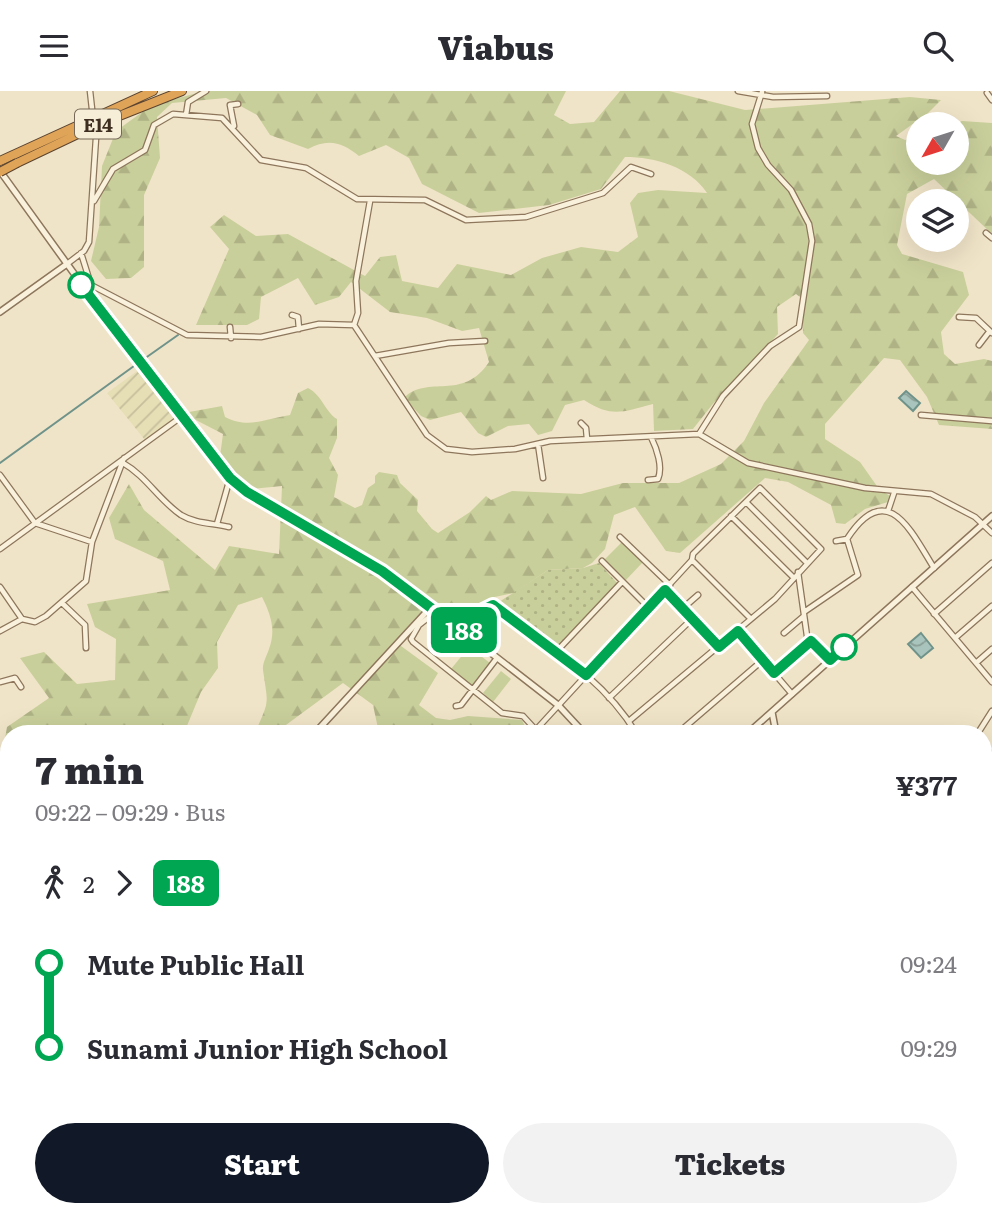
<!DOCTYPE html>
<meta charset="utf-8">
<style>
body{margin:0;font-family:Literata,serif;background:#f2f2f3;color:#2b2b33;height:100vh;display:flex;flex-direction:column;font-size:26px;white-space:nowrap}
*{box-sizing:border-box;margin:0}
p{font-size:23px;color:#7c7c81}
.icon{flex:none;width:38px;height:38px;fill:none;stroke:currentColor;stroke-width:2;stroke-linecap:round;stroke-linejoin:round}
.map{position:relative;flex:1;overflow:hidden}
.panel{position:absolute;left:0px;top:634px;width:992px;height:492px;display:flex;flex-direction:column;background:#fff;border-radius:28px 28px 0 0;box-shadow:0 7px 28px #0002}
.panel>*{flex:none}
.badge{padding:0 14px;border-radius:10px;font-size:24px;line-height:46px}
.needle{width:46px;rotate:231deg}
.controls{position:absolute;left:906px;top:21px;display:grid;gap:14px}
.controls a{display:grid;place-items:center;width:63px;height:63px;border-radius:50%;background:#fff;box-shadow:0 7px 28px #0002;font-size:35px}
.map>.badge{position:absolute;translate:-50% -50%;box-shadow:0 0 0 4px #fff}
.legs{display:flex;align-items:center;gap:10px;height:77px;padding:0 35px;font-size:23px}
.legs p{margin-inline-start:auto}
.summary{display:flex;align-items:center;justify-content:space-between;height:119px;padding:0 35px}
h1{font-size:38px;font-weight:800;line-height:52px}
.primary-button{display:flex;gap:14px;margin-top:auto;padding:14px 35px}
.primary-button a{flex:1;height:80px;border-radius:42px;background:#111827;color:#fff;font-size:28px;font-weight:800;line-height:80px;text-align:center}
.primary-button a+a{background:#f2f2f3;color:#2b2b33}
ul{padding:0 35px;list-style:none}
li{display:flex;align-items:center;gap:24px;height:84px;font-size:26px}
li i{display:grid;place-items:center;width:10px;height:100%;margin:0 9px;background:currentColor}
li i::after{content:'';width:18px;height:18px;margin:-9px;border:5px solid;border-radius:50%;background:#fff}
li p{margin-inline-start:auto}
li:first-child i{background:linear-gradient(#0000 50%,currentColor 0)}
li:last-child i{background:linear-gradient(currentColor 50%,#0000 0)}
header{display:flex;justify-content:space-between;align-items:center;height:91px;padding:0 35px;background:#fff;font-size:32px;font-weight:800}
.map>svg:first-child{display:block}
</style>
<header><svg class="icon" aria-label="menu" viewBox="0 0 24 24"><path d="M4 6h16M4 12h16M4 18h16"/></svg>Viabus<svg class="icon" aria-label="search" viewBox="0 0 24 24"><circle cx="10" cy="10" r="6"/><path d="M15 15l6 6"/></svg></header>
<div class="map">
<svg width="992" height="1124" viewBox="0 0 992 1124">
<defs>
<pattern id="farmland-furrows" width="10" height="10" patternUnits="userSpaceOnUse" patternTransform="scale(1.75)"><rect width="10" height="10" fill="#e6deb5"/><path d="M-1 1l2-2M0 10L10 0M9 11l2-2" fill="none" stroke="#c6bf9b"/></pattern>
<pattern id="forest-firs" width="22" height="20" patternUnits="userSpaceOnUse" patternTransform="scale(1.75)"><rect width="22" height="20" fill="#c9cf9b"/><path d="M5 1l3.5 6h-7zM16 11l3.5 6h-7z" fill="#aeb285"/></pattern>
<pattern id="park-dots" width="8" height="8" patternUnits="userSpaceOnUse" patternTransform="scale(1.75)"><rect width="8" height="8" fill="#c9cf9b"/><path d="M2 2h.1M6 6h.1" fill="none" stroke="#aeb285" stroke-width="1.8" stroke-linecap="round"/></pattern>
<pattern id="water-waves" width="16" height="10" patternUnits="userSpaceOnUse" patternTransform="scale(1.75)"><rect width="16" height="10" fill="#a9c4bc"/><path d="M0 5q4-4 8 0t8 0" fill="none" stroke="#8ba098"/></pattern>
</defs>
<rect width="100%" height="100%" fill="#f0e4c8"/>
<path fill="url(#farmland-furrows)" d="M137,280L174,327L145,349L107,302Z
M9,862V898L0,888V878Z
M0,975L9,984V1007L2,1003L9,1009V1036L0,1027Z
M0,1114L9,1116L42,1124H0Z
M52,1117V1116L105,1117L89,1124H55Z"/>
<path fill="url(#forest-firs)" d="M205,0H566L554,24L570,33L594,31L620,0H669L745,19L910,6L941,9L928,22L896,45L905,49L919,45V72H957V33H953L962,30L992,32V143L934,88L907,103L897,154L902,163L963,181L969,204L941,241L944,263L955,273L984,268L992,270V338L939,334L927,306L900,269L884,267L825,333V348L860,371L879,398L890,405L888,411L865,418L845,433L836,432L831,414L788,391L765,387L680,462L666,460L635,416L614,424L605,458L592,472L583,477L548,479L514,502L490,507L460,523L435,511C420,523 402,535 401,555L438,582L419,614L436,627L450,629L468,625L522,629L528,642H379L373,614L343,592L275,642H255C270,608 268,615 263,579C262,573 267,564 269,558C276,539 271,524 262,506L238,514L217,551L218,577L201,601L184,642H9V654L4,653L7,636L49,607L20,567L44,561L77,593L115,589L116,548L95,536L87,513L170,499L163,470L115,448L109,427L129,393L144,419L215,479L229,455L279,463L282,395L252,398L220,365L223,343L190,326L189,321L222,315L225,326C249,338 264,328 290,324L298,302L308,297C322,304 326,322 337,328V347L329,367L338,384L334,406L355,417L362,414L368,397L375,392V385L379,381L397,384L400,392L418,409L417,420L432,438L438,442L470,421L486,405L491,409L512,400L581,403L623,392H679L721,373L744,350L764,312L809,249L803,242L802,208L796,203L777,216L778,243L712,314L693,338L654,340L653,313C622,321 612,327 584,309L565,314L552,340L538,344L529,333L508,335L486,346L478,342L461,321L430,329L421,325L404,307C427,283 463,311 489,271L479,237L462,240L427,227L390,221L351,191L339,206L315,214L298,187L261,206L259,228L247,234H196L229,158L210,136L224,124L256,145L288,143L365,185L380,166L396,164L402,190L438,197L457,173L511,184L542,167L581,156L618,161L638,146L630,112L638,102L658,99L707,102C690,76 655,66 625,66L601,98L549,114L479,122L422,93L409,67L386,54L359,65C342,51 328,47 308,58L270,44L257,24L226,7L172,12L157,26L160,67L144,104V176L131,187L106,188L91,170L99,136L102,75L116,40L152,14Z
M992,687V759L984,774L988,800L984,801V691Z
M992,923V964L986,962L984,930Z"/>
<path fill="url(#park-dots)" d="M599,472L618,493L556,557L496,513L548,479L583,477Z"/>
<path fill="#c9cf9b" d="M622,451L643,471L625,490L604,469Z
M469,556L490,572L472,595L451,578Z
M501,580L511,588L493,611L483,602Z"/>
<path fill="url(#water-waves)" stroke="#6f938a" stroke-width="2" d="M906,300L920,312L913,320L899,307Z
M921,542L933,557L921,567L908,553Z"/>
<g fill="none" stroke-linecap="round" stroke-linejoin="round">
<path stroke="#6f938a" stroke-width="2" d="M144,268L178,244
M0,372L134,275"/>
<path stroke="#a9c4bc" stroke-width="9" d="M984,674L992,663
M498,1124V1116"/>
<defs>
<path id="minor" d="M90,0L92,18
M738,0L773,6L827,5
M987,2L992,9
M186,24L188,11L206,0
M234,35L230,14L238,13
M94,110L113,78L145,59L154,34L173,23L222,27L261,69L306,77L357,108L425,109L466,129L526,126L603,102L631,76L651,83
M986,142L992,147
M81,162L91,194L187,244L261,246L319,233L354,234L427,344L446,358L472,361L515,358L550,350L699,343L748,372L865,397L931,403L975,426L992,442
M67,173L84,160L89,151L96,47
M292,224L298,226L299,238
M959,226L976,227L992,242
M354,234L358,222L356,190L370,110
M230,236L231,247
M979,254L989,241
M375,265L449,252L485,250
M921,324L992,330
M581,332L586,337L587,348
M699,343L723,305L770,255L799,236L812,150L809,133L791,99L768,74L758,57L752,33L762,1
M538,353L543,387
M123,372C146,385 159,409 181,424C196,433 213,432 229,436
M0,384L35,432L92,451
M648,389L658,388C663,376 657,358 651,346
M746,411L807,472
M888,420L894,402
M731,425L793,486
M217,433L230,387
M620,446L670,494
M836,450L847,448
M0,458L181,326
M692,469L751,528
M602,470L648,516
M798,481L807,545L830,569
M0,496L22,528
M912,496L992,591
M665,499L719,556
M62,512L85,534L86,557
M682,518L698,504
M437,520L419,534L411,548L413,551L502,622L523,625L535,638
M804,521L858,484L847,448C887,386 911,440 934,477
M934,523L992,472
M0,540L22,528L35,531L46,525L86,490L92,451L124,367
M738,540L792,603
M463,541L483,519L493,514C543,552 603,586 636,642
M784,542L804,525
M955,547L992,515
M556,561L622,491
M976,572L992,558
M774,581L811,550
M0,591L15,587L21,596
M609,607L692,528
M456,615L461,614L497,567
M533,642L692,469L693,463L760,397L821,458L775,508L629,630
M678,642L763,569
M978,642L992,620
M0,686L9,691
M984,829L992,827
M984,919L992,910
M984,966L992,976
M984,1106L992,1104
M309,1116L312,1124
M382,1116L388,1124
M629,1116V1124
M484,1124V1116
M510,1124L511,1116
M735,1124L740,1116
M787,1124L791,1116
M894,1124L904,1116"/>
<path id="tertiary" d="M0,80L135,267L230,387L247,401L406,496L558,614L584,642
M0,221L67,173
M772,621L776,642
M315,642L431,516
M748,642L992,425
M0,903H9
M669,1116L670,1124
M521,1124V1116"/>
<path id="motorway" d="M0,70L153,0
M17,72L99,33L182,0"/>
</defs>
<use href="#minor" stroke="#8d765c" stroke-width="7"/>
<use href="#tertiary" stroke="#8d765c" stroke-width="8"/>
<use href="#motorway" stroke="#5b4430" stroke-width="10"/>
<use href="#minor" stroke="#faf1dc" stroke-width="4.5"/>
<use href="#tertiary" stroke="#faf1dc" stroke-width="5"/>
<use href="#motorway" stroke="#e0a458" stroke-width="8"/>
<defs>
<path id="motorway-bridge" d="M0,81L17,72"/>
</defs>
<use href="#motorway-bridge" stroke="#5b4430" stroke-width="10" stroke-linecap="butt"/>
<use href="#motorway-bridge" stroke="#e0a458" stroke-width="8"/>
</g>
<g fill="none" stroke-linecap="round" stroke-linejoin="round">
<defs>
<path id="line-1" d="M81,194L230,387L247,401L382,480L463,541L483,519L493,514L586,584L665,499L719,556L738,540L774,582L811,550L830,569L844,556"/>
</defs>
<use href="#line-1" stroke="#fff" stroke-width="16"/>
<use href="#line-1" stroke="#00a651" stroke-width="10"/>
</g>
<g fill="#fff" stroke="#00a651" stroke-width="3.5">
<circle cx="81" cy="194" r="12"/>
<circle cx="844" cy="556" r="12"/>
</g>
<g text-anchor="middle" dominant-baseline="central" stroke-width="7" stroke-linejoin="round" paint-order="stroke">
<rect fill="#f7eed8" stroke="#756857" stroke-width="2" x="75" y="18.5" width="46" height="29" rx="5"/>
<g font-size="18" font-weight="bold" fill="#3d2e20">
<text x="98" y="33">E14</text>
</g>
</g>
</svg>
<div class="controls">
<a><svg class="needle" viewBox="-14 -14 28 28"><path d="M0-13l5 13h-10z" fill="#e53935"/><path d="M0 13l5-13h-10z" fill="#7c7c81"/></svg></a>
<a><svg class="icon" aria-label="layers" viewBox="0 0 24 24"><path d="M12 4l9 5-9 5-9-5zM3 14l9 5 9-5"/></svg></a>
</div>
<b class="badge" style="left:464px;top:539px;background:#00a651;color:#fff">188</b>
<section class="panel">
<div class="summary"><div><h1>7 min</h1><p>09:22 – 09:29 · Bus</p></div><b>¥377</b></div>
<div class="legs"><svg class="icon" aria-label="walk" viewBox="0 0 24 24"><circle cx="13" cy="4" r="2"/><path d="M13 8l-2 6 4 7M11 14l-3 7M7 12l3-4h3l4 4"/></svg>2<svg class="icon" aria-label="forward" viewBox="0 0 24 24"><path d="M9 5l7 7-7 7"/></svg><b class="badge" style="background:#00a651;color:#fff">188</b></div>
<ul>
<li><i style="color:#00a651"></i><b>Mute Public Hall</b><p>09:24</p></li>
<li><i style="color:#00a651"></i><b>Sunami Junior High School</b><p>09:29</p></li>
</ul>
<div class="primary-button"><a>Start</a><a>Tickets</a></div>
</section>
</div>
